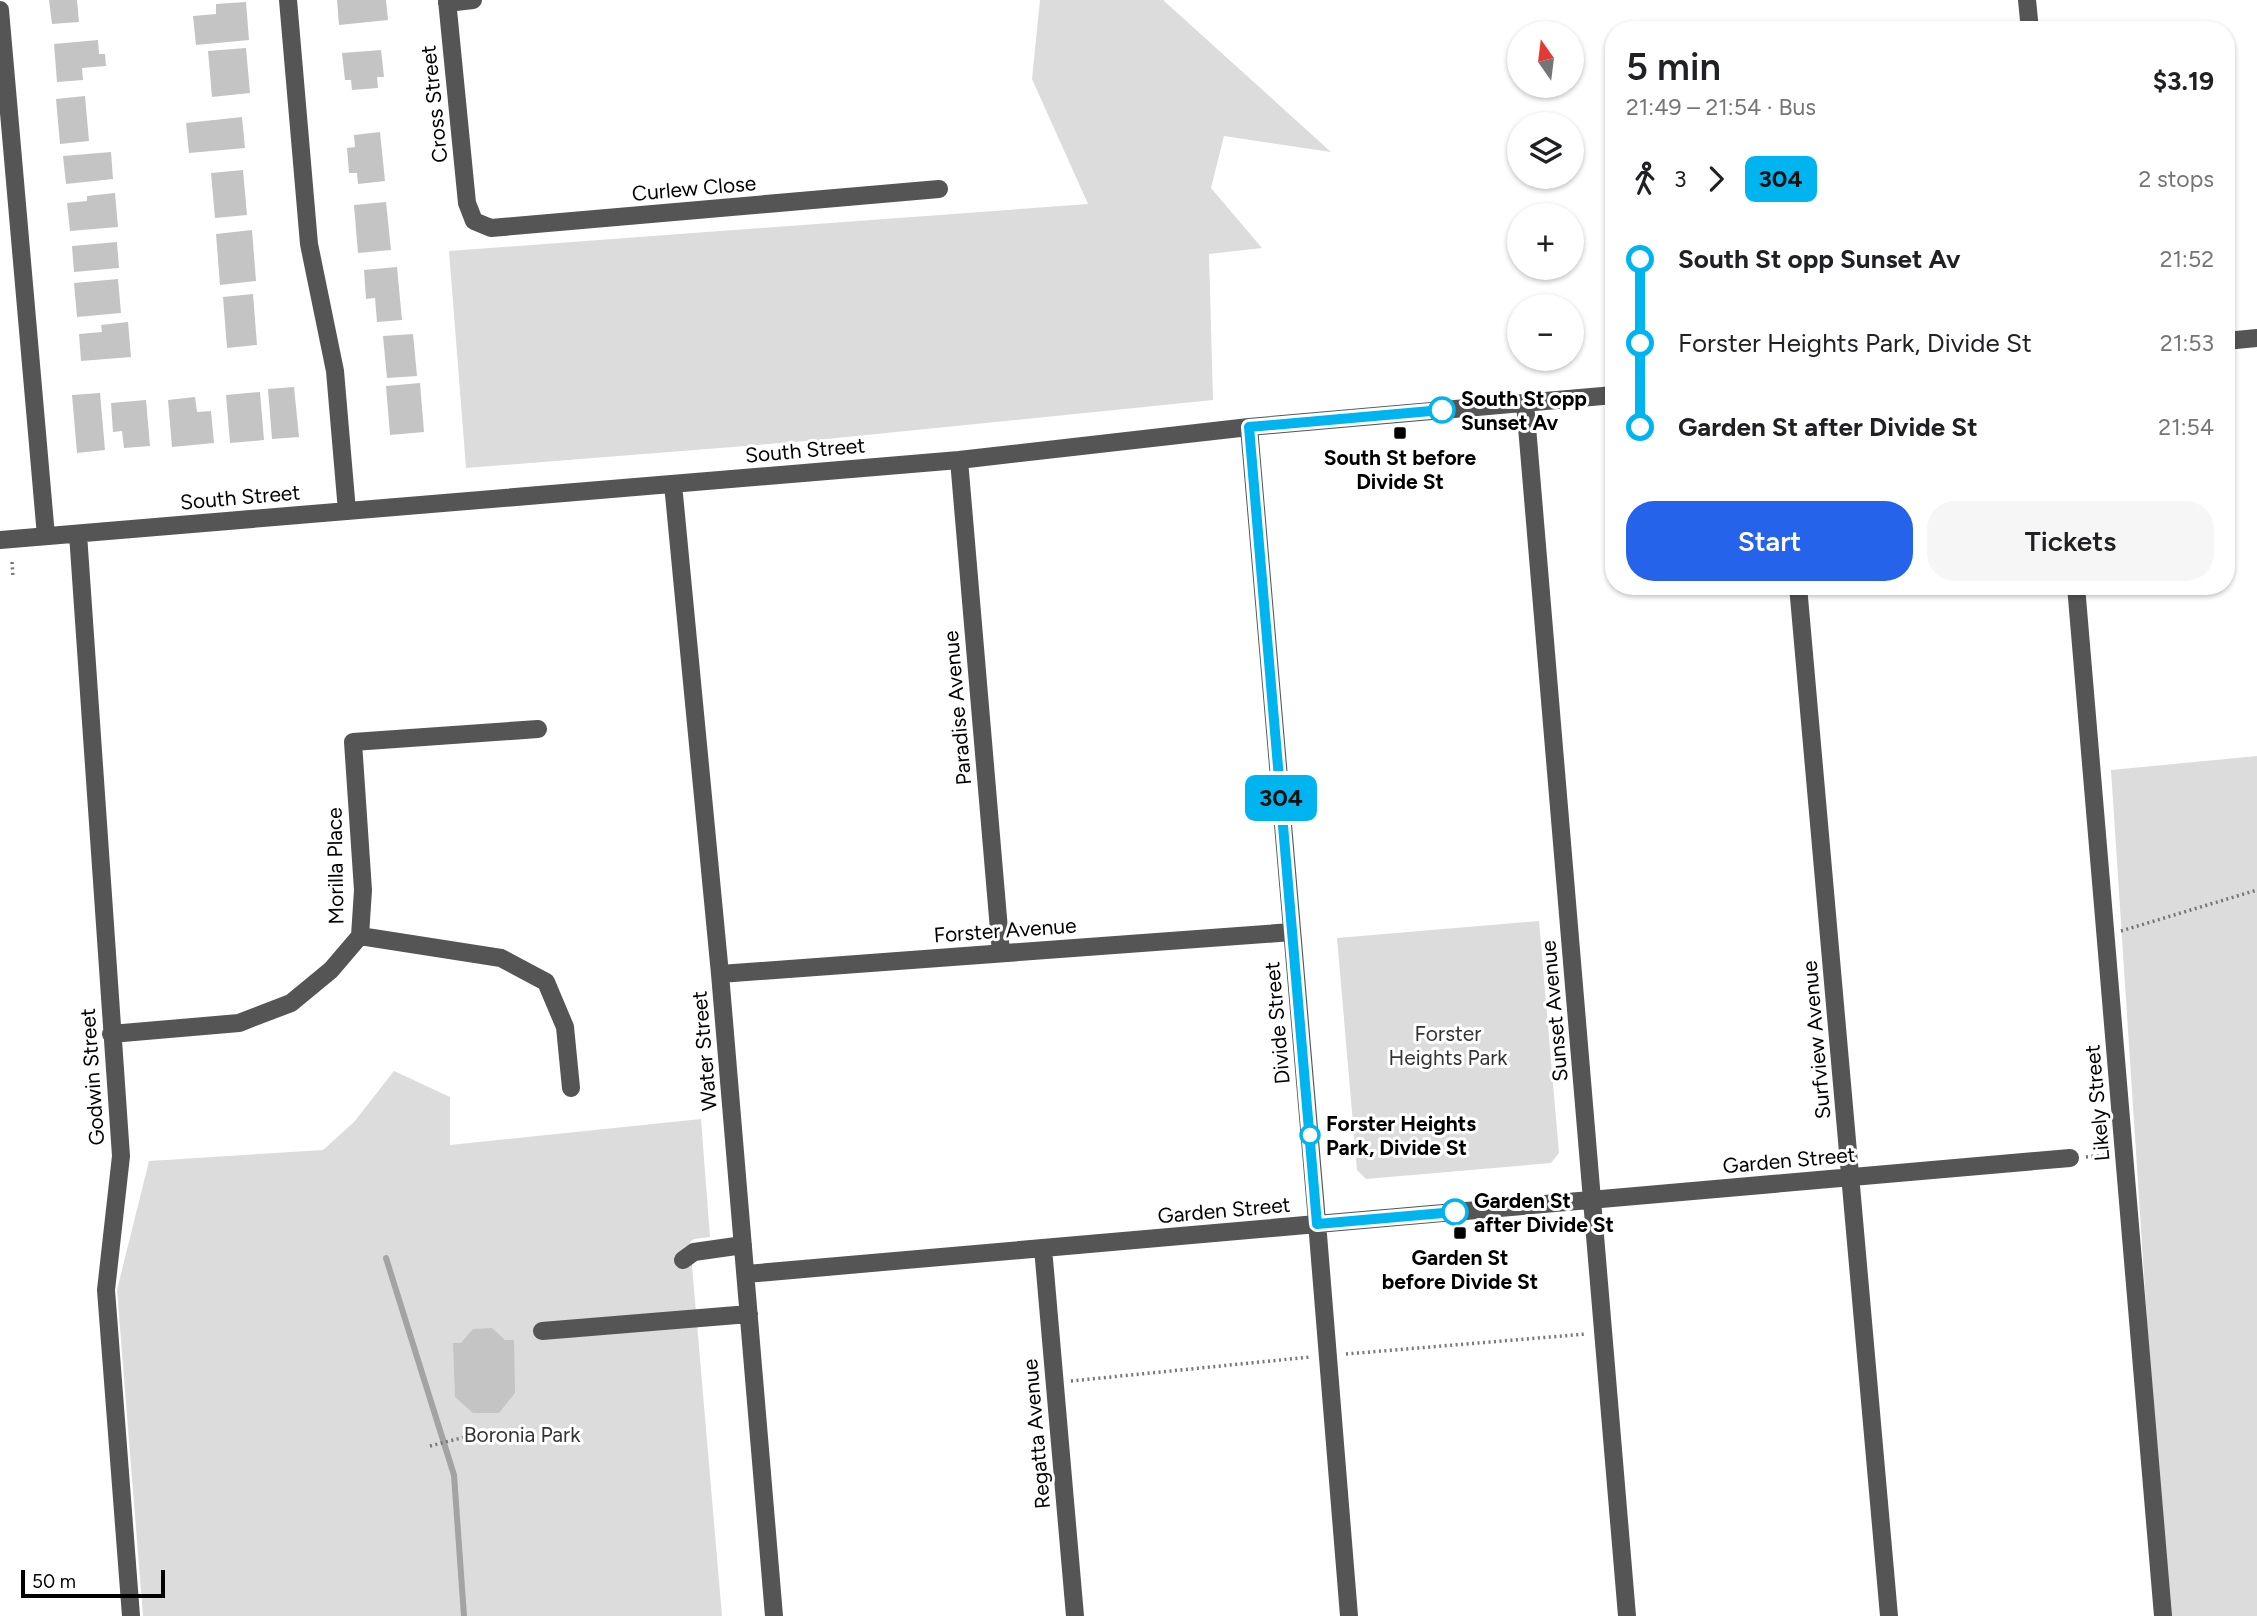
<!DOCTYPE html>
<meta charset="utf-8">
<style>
body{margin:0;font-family:Figtree,sans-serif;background:#f6f6f6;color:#202124;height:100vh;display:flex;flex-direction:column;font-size:26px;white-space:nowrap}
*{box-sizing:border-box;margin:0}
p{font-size:23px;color:#757577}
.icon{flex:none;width:38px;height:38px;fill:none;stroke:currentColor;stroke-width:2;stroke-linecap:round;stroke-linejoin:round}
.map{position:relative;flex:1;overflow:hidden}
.panel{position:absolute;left:1605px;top:21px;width:630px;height:574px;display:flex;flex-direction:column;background:#fff;border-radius:28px;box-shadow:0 2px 5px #0004}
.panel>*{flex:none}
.badge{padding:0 14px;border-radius:10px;font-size:24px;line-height:46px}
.needle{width:46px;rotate:346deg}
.fabs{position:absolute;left:1507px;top:21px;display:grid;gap:14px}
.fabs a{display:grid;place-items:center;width:77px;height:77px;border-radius:50%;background:#fff;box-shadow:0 2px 5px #0004;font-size:35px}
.scale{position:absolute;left:21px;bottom:18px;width:144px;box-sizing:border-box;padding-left:7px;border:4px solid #000;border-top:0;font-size:19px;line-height:24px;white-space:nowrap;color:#000;-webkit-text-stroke:5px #fff;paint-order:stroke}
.map>.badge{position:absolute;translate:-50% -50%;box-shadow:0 0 0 4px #fff}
.legs{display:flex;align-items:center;gap:10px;height:77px;padding:0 21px;font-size:23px}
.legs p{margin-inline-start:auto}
.summary{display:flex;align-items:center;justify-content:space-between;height:119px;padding:0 21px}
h1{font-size:38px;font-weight:600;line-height:52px}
.cta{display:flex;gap:14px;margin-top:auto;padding:14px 21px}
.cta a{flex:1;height:80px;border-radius:28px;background:#2563eb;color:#fff;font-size:28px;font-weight:600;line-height:80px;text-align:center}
.cta a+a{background:#f6f6f6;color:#202124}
ul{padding:0 21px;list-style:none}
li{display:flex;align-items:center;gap:24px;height:84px;font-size:26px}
li i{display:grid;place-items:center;width:10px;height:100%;margin:0 9px;background:currentColor}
li i::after{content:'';width:18px;height:18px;margin:-9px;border:5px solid;border-radius:50%;background:#fff}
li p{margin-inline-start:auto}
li:first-child i{background:linear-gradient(#0000 50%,currentColor 0)}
li:last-child i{background:linear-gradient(currentColor 50%,#0000 0)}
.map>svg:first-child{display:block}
</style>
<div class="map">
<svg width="2257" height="1616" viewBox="0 0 2257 1616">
<rect width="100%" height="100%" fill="#fff"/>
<path fill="#dcdcdc" d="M1040,0H1163L1331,152L1224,136L1211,188L1262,248L1209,254L1213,400L807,441L466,468L449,251L1088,204L1032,79Z
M2257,756V1616H2170L2153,1412L2111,770Z
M1539,921L1559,1153L1551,1163L1366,1179L1357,1170L1337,938Z
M394,1071L450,1097V1145L701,1119L710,1237L694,1239L690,1242L722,1616H143L117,1290L149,1161L323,1150L354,1122Z"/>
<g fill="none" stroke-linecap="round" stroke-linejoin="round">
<path stroke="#a3a3a3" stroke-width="6" d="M386,1258L454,1475L464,1616"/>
</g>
<path fill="#c4c4c4" d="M49,0H77L79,22L52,24Z
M337,0H386L388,20L339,25Z
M246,2L249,40L196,45L193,16L216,14V4Z
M98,40L99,54H105L106,66L82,68L83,80L57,82L54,44Z
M246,48L250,93L212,97L208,51Z
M381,50L384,77H377L378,88L352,90L351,80H345L342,53Z
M85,96L89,141L60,144L56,99Z
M242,117L245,148L189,153L186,123Z
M380,132L385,181L358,184L357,173H349L347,148L355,147L354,135Z
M111,152L113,179L66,184L63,156Z
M243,170L247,215L215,218L211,173Z
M115,193L118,227L70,231L67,203L87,201V196Z
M386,202L391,250L358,253L354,205Z
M252,230L256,281L220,285L216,234Z
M117,242L119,268L74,272L72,246Z
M397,267L402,320L377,322L375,298L366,299L364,270Z
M118,279L121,313L77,317L74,283Z
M253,294L257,345L227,348L223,297Z
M128,322L131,357L81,361L79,334L102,332L101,325Z
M413,334L417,376L387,378L383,336Z
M420,383L424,432L390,435L386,386Z
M294,387L299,437L272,439L268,389Z
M260,392L264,440L230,443L226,395Z
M100,393L105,450L77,453L72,395Z
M195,397L197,412L211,411L214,443L172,447L168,400Z
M146,400L150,446L124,448L122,431L113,432L111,403Z
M492,1328L505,1340H514L515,1393L499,1413H473L455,1397L453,1343H461L473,1329Z"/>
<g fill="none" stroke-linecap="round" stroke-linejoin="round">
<path stroke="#777" stroke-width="3.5" stroke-dasharray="2 3.5" stroke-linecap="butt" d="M12,562L13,577
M2121,931L2257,890
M2086,1157L2107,1155
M1346,1354L1586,1334
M1071,1381L1310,1357
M430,1446L465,1437"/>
<path stroke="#555" stroke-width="18" d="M288,0L309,244L335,371L347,511
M447,0L467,203L474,221L491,228L939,189
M2027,0L2030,30
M447,3L473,0
M0,10L46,536
M2226,341L2257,338
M1525,403L1627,1616
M1249,427L1316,1210L1349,1616
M959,460L1001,953
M673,484L720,974L774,1616
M78,534L121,1156L106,1290L131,1616
M0,540L959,460L1249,427L1614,395
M1798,586L1889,1616
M2076,586L2163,1616
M360,936L501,958L546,982L565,1027L571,1088
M720,974L1292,932
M111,1034L239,1023L291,1003L331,970L360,936L363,890L353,742L538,729
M1043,1248L1075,1616
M683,1260L694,1252L743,1245
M746,1274L2070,1158
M542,1331L749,1314"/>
</g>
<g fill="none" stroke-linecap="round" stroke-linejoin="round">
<defs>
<path id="line-1" d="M1442,410L1249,427L1317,1224L1455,1212"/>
</defs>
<use href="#line-1" stroke="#fff" stroke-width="16"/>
<use href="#line-1" stroke="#00b5ef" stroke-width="10"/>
</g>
<g fill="#fff" stroke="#00b5ef" stroke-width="3.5">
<circle cx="1442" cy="410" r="12"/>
<circle cx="1310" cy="1135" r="9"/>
<circle cx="1455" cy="1212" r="12"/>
</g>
<g fill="#000" stroke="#fff" stroke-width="2.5">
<rect x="1393" y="426" width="14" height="14" rx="3.5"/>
<rect x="1453" y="1226" width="14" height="14" rx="3.5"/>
</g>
<g text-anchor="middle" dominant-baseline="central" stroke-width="6" stroke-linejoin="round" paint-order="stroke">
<g font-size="21" fill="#000" stroke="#fff">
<text transform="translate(434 104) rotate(-96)">Cross Street</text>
<text transform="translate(694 188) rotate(-5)">Curlew Close</text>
<text transform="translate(805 450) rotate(-5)">South Street</text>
<text transform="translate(240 497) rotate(-5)">South Street</text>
<text transform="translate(957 708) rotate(-95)">Paradise Avenue</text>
<text transform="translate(335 866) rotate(-91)">Morilla Place</text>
<text transform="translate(1005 930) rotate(-4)">Forster Avenue</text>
<text transform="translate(1554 1011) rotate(-95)">Sunset Avenue</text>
<text transform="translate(1277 1023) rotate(-95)">Divide Street</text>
<text transform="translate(1816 1040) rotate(-95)">Surfview Avenue</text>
<text transform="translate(704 1051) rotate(-95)">Water Street</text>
<text transform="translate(92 1077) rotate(-94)">Godwin Street</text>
<text transform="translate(2097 1103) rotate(-95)">Likely Street</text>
<text transform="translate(1789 1160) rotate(-5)">Garden Street</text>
<text transform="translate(1224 1210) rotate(-5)">Garden Street</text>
<text transform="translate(1036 1434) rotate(-95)">Regatta Avenue</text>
</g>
<g font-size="21" font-weight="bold" fill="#000" stroke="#fff" text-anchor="start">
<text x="1461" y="398">South St opp<tspan x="1461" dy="24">Sunset Av</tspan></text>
<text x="1326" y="1123">Forster Heights<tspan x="1326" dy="24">Park, Divide St</tspan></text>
<text x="1474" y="1200">Garden St<tspan x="1474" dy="24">after Divide St</tspan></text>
</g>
<g font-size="21" font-weight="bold" fill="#000" stroke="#fff">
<text x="1400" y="457">South St before<tspan x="1400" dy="24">Divide St</tspan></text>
<text x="1460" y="1257">Garden St<tspan x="1460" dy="24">before Divide St</tspan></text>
</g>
<g font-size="21" fill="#333" stroke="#fff">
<text x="1448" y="1033">Forster<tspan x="1448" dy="24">Heights Park</tspan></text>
<text x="522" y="1434">Boronia Park</text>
</g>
</g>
</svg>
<div class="fabs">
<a><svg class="needle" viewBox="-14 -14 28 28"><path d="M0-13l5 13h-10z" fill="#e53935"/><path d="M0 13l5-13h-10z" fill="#757577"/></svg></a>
<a><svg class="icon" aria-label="layers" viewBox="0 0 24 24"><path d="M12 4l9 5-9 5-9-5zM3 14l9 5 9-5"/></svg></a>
<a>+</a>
<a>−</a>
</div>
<div class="scale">50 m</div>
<b class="badge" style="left:1281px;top:798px;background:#00b5ef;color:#111">304</b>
<section class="panel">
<div class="summary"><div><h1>5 min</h1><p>21:49 – 21:54 · Bus</p></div><b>$3.19</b></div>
<div class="legs"><svg class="icon" aria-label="walk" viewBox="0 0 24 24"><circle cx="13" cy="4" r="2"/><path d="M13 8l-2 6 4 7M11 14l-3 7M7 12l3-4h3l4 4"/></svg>3<svg class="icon" aria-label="forward" viewBox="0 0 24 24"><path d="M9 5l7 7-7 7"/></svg><b class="badge" style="background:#00b5ef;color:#111">304</b><p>2 stops</p></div>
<ul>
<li><i style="color:#00b5ef"></i><b>South St opp Sunset Av</b><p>21:52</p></li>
<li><i style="color:#00b5ef"></i><span>Forster Heights Park, Divide St</span><p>21:53</p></li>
<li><i style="color:#00b5ef"></i><b>Garden St after Divide St</b><p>21:54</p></li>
</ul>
<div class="cta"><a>Start</a><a>Tickets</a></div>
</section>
</div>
